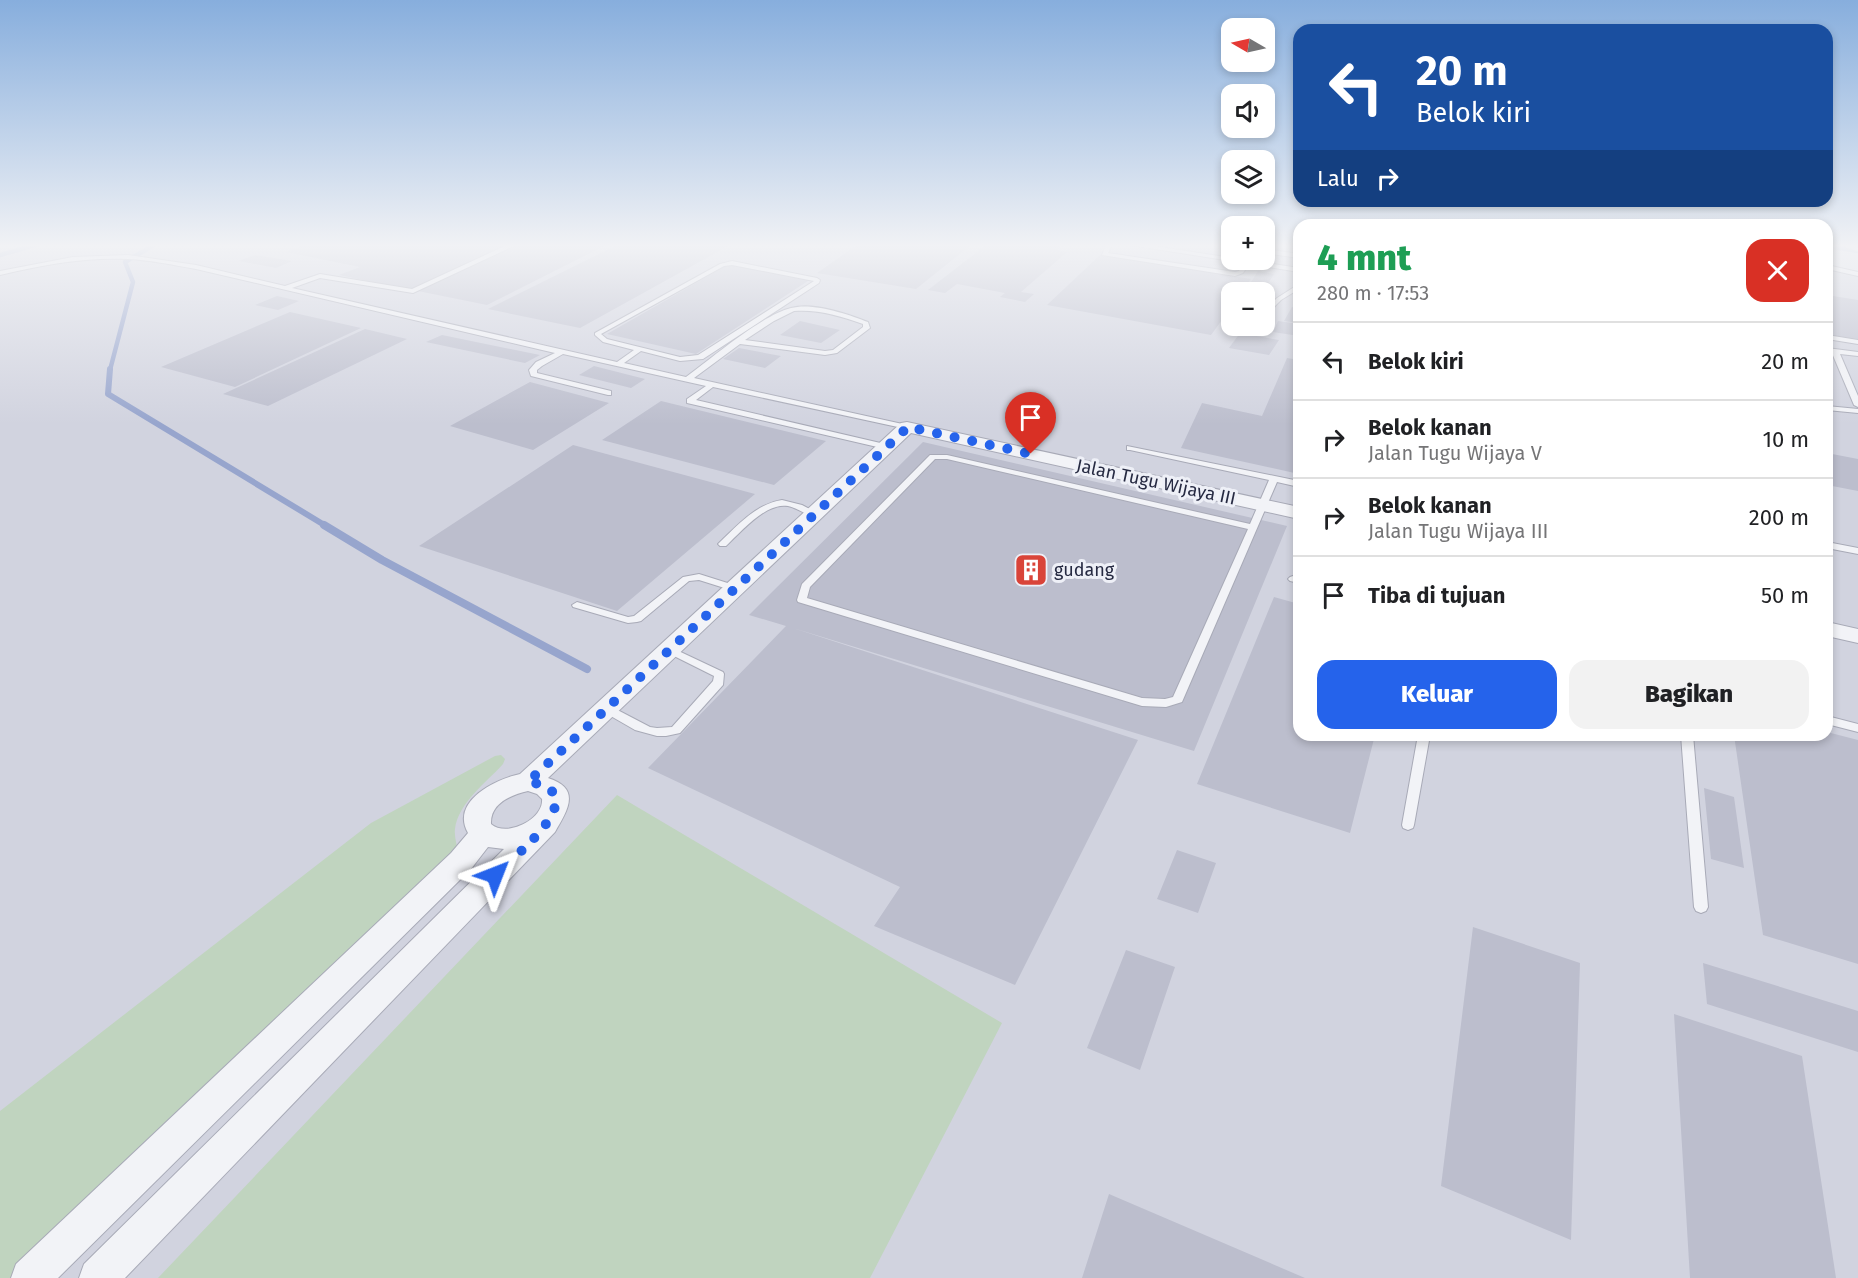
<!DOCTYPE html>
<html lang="id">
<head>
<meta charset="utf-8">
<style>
  :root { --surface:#fff; --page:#f2f2f2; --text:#202124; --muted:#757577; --line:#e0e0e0; --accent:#2563eb }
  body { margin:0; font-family:"Fira Sans",sans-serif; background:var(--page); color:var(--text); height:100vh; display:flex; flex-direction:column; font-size:22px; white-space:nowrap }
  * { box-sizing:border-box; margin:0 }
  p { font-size:20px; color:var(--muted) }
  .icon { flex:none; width:33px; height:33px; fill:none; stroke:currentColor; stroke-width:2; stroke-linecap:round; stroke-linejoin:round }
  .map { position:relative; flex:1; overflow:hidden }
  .panel { position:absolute; left:1293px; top:219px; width:540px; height:522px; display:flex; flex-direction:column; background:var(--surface); border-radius:18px; box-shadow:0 3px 9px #0003 }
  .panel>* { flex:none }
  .banner { position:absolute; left:1293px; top:24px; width:540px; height:183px; border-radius:18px; box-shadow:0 3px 9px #0003; background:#1a4fa0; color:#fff; overflow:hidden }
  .needle { width:39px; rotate:279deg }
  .controls { position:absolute; left:1221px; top:18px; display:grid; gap:12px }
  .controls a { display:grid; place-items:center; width:54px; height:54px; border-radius:12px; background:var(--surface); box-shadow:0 3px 9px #0003; font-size:30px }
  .pin { position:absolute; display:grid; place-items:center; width:51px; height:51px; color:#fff; margin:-62px -26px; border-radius:50% 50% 50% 0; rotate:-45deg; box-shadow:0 0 6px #0007 }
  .pin .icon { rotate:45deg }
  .me { position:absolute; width:66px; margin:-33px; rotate:45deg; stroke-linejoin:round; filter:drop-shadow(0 0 4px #0008) }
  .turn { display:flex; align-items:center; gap:21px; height:126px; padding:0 24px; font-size:27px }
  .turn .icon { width:78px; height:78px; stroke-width:2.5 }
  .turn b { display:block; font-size:42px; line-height:51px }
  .then { display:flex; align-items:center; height:57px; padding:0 24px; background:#0003; gap:12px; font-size:22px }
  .round { display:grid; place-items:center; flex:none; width:63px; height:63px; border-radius:18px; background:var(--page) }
  .headline { display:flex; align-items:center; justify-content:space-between; height:102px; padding:0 24px }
  h1 { font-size:36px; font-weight:800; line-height:45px; color:#1e9e55 }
  .cta { display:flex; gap:12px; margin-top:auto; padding:12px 24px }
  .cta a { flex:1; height:69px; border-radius:18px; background:var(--accent); color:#fff; font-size:24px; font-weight:800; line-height:69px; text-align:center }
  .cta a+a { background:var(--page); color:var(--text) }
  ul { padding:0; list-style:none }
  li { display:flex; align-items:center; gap:18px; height:78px; padding:0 24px; border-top:2px solid var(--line) }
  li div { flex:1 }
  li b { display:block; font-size:22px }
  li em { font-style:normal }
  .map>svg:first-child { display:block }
</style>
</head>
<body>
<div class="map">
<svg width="1858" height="1278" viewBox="0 0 1858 1278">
  <rect width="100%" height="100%" fill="#dfe1e9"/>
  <path fill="#d1d3df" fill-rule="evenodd" d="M0,245h1231l1,15h32l1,-15h34v490h528v-470l31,6v1007h-1858zM1232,292h32v34h-32z"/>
  <path fill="#c0d4bf" d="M501,755l4,4 -2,5c-16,18 -45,39 -48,65 -1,7 2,16 3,24l-446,425h-12v-167l371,-288 124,-67z
    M617,795l385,228 -132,255h-712z"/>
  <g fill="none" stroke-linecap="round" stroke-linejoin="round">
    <path stroke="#97a5cd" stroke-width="4.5" d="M1827,246l31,5
      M0,255l35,-10
      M110,370l23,-88 -8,-20 29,-17"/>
    <path stroke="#97a5cd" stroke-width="6" d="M110,369l-2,25 218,132"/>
    <path stroke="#97a5cd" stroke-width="8" d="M324,525l58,35 205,109"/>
  </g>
  <path fill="#bcbecd" d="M305,245h205l-100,45 -71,-15 21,-8 -74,-15z
    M517,245h89l-119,60 -69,-14z
    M617,245h113l-150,83 -92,-19z
    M857,245h114l-55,44 -99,-16z
    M986,245h76l-5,5 10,2 -46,40 13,2 -9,8 -25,-5 5,-4 -48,-9 -12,9 -17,-3z
    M255,255l37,6 -16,7 -37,-7z
    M1100,255l151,24 -10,13h-9v14l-21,29 -164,-30z
    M729,264l82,15 -115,75 -89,-20z
    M1258,271l16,3 -11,18 -17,-2z
    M1827,295l31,5v39l-31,-4z
    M277,296l22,5 -21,9 -23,-5z
    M1292,307l7,1v15l-15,-2z
    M290,312l71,16 -126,59 -74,-20z
    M800,321l40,9 -19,13 -41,-8z
    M1278,321l21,3v12l-26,-4z
    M365,329l42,10 -139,67 -45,-12z
    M1240,333l39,7 -10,15 -40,-7z
    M442,335l98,20 -15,8 -99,-21z
    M739,348l42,8 -16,12 -42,-9z
    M1287,358l12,2v114l-118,-26 21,-45 60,13z
    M594,366l51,13 -14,9 -52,-13z
    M530,382l79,21 -76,47 -83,-24z
    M661,401l165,40 -52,44 -172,-45z
    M923,442l364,84 -93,225 -401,-123 345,112 -123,245 -141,-59 26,-39 -252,-119 138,-142 -37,-11z
    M573,445l182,49 -138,117 -198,-65z
    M1827,453l31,6v32l-31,-6z
    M1274,597l25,7v131h76l-25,98 -153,-49z
    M1827,732l31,8v224l-95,-29 -29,-200h93z
    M1704,788l30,9 10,71 -33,-9z
    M1177,850l39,13 -18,50 -41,-14z
    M1473,927l107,36 -9,277 -130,-54z
    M1126,950l49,17 -35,103 -53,-22z
    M1703,963l155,48v41l-151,-48z
    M1674,1014l128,42 34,222h-146z
    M1109,1194l196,84h-223z"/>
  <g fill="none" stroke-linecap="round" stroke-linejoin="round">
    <defs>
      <path id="service" d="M507,245h9l-103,48 -93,-15 -28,10 325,74 17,-12 -31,-8 -8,-7v-2l125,-69 12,-3 85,17 3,2 -1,3 -116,76 -23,2 -39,-10 -17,12 62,14c26,-19 76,-62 105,-69 21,-6 57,6 77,14l2,6 -33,25 -12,2 -85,-11 -46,34 213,47 4,2 -4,2 -194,-42 -17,13 193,45 1,2 -4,2 -199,-46v-4l19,-13 -143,-32 -21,12 -5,4v3l74,18v4h-3l-77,-19 -2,-6 7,-8 19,-9 -359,-84c-23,-4 -45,-9 -68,-10 -44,-2 -86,6 -128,16v-4l73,-14 55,-2 68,10 89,21 35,-12 92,15zM732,265l82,16 -116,74 -18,2 -73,-18 -6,-5 123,-68zM794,311c23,-2 47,5 69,13v3l-30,23 -8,1 -80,-11 29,-19z
        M1106,245h6l-4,8 127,19 4,-1 5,-8 -114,-18h17l85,13v2h16l51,8v4l-50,-8 -6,9 -8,3 -133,-21z
        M1222,245h10v3l-9,-2z
        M1264,249l35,5v4l-35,-5z
        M1827,265l31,7v4l-31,-7z
        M1299,284v5l-18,11 -17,17v-6l13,-13z
        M1827,335l31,5v4l-31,-5z
        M1827,348l31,4v4l-18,-2 18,42v11l-4,-2 -22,-52 -5,-1z
        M1827,406l31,3v4l-31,-3z
        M1127,446l172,35v6l-22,-5 -95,220 -16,5 -24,-1 -344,-104 -1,-2 5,-16 128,-129h17l303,69 19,-44 -139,-30h-3zM935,459h12l301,70 -75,168 -8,2 -23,-1 -335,-100 3,-11z
        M782,500l20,5 17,9 -5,3c-9,-3 -17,-9 -26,-11 -22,-4 -47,26 -62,40h-6l-2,-2 2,-2c18,-17 36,-38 62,-42z
        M1827,542l31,6v6l-31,-6z
        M699,574l38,12 2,2 -5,3 -35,-11 -10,1 -48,40 -4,1 -9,1 -55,-16 -1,-2 5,-3 51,15 6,-1 49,-39z
        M1293,576l6,1v6l-9,-2 -2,-2 2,-2z
        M670,647l53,25 1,2 -1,11 -43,48 -14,3h-9l-22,-6 -33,-19 -2,-3 6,-4 44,23 7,1 15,-1 41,-46 1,-5 -48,-24 -1,-2z
        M1827,716l31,8v8l-31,-8z
        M1418,735h12l-16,90 -1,3 -5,2 -5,-2 -1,-3z
        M1681,735h12l15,172 -2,4 -5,2 -5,-2 -2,-4z"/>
      <path id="minor" d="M1845,245h13v6l-11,-3z
        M907,422l392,85v12l-388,-86 -363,345c35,11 18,34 7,54l-430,446h-46l5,-14 420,-415 -16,-2 -17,22 -413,409h-47l5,-14 435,-411 17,-20c-18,-32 28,-54 52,-59l381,-351zM528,791l9,3 5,5c2,20 -35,39 -51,25 -1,-21 20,-29 37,-33z
        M1827,622l31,7v14l-31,-7z"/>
    </defs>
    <use href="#service" stroke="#a8aab7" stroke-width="2"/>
    <use href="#minor" stroke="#a8aab7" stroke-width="2"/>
    <use href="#service" fill="#f2f3f7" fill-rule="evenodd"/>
    <use href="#minor" fill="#f2f3f7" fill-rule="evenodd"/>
  </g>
  <linearGradient id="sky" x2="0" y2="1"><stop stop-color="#87aedd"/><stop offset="0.58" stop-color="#f1f2f5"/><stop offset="1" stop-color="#f1f2f5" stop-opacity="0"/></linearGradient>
  <rect width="1858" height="424" fill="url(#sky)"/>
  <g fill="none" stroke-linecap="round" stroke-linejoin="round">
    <path stroke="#2563eb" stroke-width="10" stroke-dasharray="0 18" d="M495,875c21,-20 103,-84 33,-93l380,-355 123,27"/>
  </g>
  <defs>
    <symbol id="building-square" viewBox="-11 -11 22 22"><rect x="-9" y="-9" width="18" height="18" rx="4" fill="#d94439" stroke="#eef0f7"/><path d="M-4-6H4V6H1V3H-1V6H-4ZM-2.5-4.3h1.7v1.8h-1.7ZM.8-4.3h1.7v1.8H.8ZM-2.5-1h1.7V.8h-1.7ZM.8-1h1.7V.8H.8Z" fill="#fff"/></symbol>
  </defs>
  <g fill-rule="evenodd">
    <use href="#building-square" x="1012" y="551" width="38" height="38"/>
  </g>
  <g text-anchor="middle" stroke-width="6" stroke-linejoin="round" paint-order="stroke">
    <g font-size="18" fill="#262a42" stroke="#eef0f7">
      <text transform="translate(1156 482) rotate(12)" y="6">Jalan Tugu Wijaya III</text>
    </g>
    <g font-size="18" fill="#262a42" stroke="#eef0f7" text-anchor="start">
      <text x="1054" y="576">gudang</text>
    </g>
  </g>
</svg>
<div class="controls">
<a><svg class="needle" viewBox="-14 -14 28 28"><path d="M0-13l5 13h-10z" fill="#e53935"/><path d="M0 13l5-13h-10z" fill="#757577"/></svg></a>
<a><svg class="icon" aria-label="sound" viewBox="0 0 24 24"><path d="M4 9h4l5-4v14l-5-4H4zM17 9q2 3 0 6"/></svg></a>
<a><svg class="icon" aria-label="layers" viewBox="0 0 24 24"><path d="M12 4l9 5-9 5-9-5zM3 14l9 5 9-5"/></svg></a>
<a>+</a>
<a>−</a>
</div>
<div class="pin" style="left:1031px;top:454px;background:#d93025"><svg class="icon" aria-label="arrive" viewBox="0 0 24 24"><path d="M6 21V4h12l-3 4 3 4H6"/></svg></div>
<svg class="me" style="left:495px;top:875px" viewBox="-20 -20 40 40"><path d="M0-17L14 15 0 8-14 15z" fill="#2563eb" stroke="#fff" stroke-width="4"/></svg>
<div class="banner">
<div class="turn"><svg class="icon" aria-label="left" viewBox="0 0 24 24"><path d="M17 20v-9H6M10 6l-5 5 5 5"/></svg><div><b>20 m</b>Belok kiri</div></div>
<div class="then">Lalu<svg class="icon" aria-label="right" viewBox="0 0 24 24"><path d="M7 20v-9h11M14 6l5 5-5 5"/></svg></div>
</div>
<section class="panel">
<div class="headline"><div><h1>4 mnt</h1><p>280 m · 17:53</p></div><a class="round" style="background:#d93025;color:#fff"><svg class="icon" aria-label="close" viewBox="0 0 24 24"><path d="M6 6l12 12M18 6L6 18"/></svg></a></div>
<ul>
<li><svg class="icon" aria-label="left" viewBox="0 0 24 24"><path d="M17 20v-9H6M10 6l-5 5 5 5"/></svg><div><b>Belok kiri</b></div><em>20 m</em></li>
<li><svg class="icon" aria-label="right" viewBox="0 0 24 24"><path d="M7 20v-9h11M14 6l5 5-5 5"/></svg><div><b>Belok kanan</b><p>Jalan Tugu Wijaya V</p></div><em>10 m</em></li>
<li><svg class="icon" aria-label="right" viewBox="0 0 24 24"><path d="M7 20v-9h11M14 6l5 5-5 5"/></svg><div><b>Belok kanan</b><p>Jalan Tugu Wijaya III</p></div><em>200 m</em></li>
<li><svg class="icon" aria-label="arrive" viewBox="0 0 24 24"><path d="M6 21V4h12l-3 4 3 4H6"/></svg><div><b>Tiba di tujuan</b></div><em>50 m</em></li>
</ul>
<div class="cta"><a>Keluar</a><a>Bagikan</a></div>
</section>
</div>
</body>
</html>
